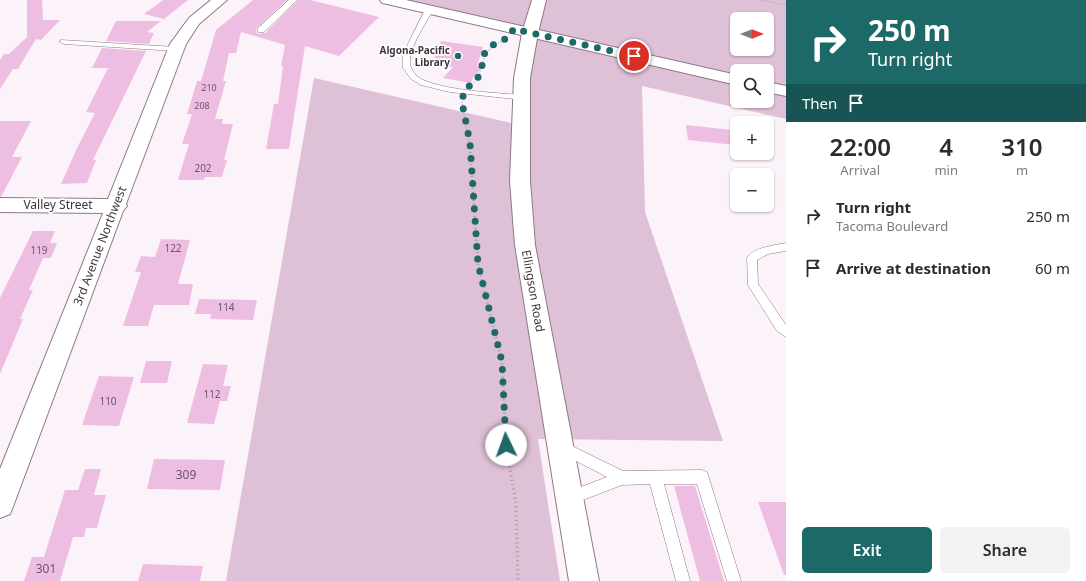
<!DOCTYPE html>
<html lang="en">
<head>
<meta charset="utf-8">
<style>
  :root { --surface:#fff; --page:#f2f2f3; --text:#2b2b33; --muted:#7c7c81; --accent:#1d6968 }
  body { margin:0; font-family:"Noto Sans",sans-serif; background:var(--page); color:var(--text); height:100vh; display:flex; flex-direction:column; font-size:15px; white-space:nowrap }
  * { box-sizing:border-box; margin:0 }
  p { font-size:13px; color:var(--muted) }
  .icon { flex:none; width:22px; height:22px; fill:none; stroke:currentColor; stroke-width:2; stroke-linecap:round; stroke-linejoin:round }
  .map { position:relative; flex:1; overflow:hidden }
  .side { display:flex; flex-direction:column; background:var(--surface); width:300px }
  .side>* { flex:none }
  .top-card { background:#1d6968; color:#fff; overflow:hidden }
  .needle { width:26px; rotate:90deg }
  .controls { position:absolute; left:730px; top:12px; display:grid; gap:8px }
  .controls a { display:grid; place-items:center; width:44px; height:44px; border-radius:6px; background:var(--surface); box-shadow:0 1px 3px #0004; font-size:20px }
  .pin { position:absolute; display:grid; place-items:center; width:34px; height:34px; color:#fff; margin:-17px; border:2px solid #fff; border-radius:50%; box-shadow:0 1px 4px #0007 }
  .me { position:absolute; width:44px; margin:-22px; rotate:357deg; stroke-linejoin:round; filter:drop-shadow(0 0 3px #0008) }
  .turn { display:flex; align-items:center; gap:14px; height:84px; padding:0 16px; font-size:18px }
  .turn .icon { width:52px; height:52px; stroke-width:2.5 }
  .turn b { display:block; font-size:28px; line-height:34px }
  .then { display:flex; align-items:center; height:38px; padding:0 16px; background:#0003; gap:8px; font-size:15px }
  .eta { display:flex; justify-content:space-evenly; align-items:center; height:68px; text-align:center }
  .eta b { font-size:24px; font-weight:600; line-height:28px }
  .action { display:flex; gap:8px; margin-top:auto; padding:8px 16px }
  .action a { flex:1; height:46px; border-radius:6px; background:var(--accent); color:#fff; font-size:16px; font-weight:600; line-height:46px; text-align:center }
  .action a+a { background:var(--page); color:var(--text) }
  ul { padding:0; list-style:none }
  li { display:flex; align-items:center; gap:12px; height:52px; padding:0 16px }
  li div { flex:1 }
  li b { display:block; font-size:15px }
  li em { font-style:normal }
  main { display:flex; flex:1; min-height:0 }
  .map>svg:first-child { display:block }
</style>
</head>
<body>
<main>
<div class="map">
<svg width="786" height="581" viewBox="0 0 786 581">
  <rect width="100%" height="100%" fill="#fcf2f9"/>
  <path fill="#dec0d7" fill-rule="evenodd" d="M400,0h386v119l-144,-33 3,126 78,229 -185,-2 22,142h-334l88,-503 206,47 10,-92zM737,19h30v30h-30zM737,71h30v30h-30z"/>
  <path fill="#eebee2" d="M27,0h15l1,20h17l-19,20 -5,-1 -18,30h-5l-13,20v-29l4,-6h5l18,-17z
    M163,0h25l-24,19 -20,-5z
    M253,0h34l-30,27 -1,5 2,2 7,-1 33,-33h12l69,17 -40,39 -34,-10 -16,103h-23l8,-45h4l5,-38h-2l4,-21 -44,-13 -5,21h-7l-6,28h3l-11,38h8l-1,5h11l-9,36h3l-5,17h-17l-1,3h-26l11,-36h-7l10,-30h-5l10,-33h4l15,-51z
    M116,21h45l-14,11 7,1 -5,11 -43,-3z
    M441,41l42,6 -6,19 5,2 -9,9 -2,6 -28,-5 10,-11h-22z
    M102,48l44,3 -53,109h3l-9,23 -26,1 16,-36 18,-35 -9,-1 22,-44h-16z
    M0,121h31l-19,36h10l-21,40h-1z
    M686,125l46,5 3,15 -47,-5z
    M33,231h22l-5,12h7l-6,15h-8l-14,32h4l-13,29h3l-23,55v-76z
    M161,239l29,1 -12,44h15l-4,21h-35l-6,21h-25l18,-54h-6l6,-16 14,1z
    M199,299l58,1 -4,20 -43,-1 1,-5h-16z
    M146,361h26l-5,22h-27z
    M203,364l25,1 -5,21h8l-4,15h-7l-6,23 -27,-1z
    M99,376l35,1 -15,49 -37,-1z
    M154,459l71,1 -5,30 -73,-1z
    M85,469h16l-7,26h12l-9,33h-11l-2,9h-11l-13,44h-36l8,-24h12l21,-67h13z
    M674,486h21l29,95h-24z
    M758,502h28v73h-2z
    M143,564l60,2 -3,15h-62z"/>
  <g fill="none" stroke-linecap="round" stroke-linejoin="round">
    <defs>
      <path id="lane" d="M289,0h8l-33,32h-6v-4z
        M426,8h3l4,2c-7,13 -25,39 -23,54 1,5 4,10 8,13 18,13 79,16 103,18l4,3 -1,2 -74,-8 -29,-7 -10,-6 -8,-11v-11l5,-13z
        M61,40l114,7 4,2 -4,2 -111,-7 -4,-2z
        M786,243v8l-18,3 -11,6 1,24 28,41v12l-9,-6 -29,-46 -1,-27c5,-10 28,-13 39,-15z
        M562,441l61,30 79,-1 5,2 34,109h-14l-30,-97h-33l26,97h-14l-26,-97 -28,1 -52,20 -5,-2 -2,-5 2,-5 42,-16 -50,-26 -2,-4 2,-4z"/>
      <path id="street" d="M211,0h16l-28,24 -13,20 -60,160 1,2 -4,5 -109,293 -4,10 -10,4v-49l103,-256 -103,-1v-14l108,1 62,-155 19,-26z
        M380,0h26l331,75v10l-350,-81 -5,-1z
        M767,82l19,4v10l-19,-4z"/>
      <path id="secondary" d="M532,0h14l-8,33 -8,45v103l5,64 64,336h-30l-54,-336 -5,-64 4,-103 8,-45z"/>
    </defs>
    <use href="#lane" stroke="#8d7888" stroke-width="1"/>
    <use href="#street" stroke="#8d7888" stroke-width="2"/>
    <use href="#secondary" stroke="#8d7888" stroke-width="2"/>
    <path stroke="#a1989f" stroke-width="2" stroke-dasharray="0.5 2" stroke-linecap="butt" d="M760,0l26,5
      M474,82c15,-20 1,-27 29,-42
      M462,102l8,47"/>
    <path stroke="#a1989f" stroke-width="2.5" stroke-dasharray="1 3" stroke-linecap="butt" d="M470,148l8,116 18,74"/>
    <path stroke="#a1989f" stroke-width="3" stroke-dasharray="1 3.5" stroke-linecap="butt" d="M496,337l6,25 4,83 10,59 2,77"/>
    <use href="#lane" fill="#fff" fill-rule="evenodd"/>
    <use href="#street" fill="#fff" fill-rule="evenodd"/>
    <use href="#secondary" fill="#fff" fill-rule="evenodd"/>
  </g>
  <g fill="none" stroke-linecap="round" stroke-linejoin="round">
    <path stroke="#1d6968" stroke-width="7" stroke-dasharray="0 12.6" d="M506,445l-4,-83 -24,-98 -8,-121 -8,-41 2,-11 13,-12 5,-9v-8l3,-10 6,-6 20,-10 2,-7 121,27"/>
  </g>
  <circle fill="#1d6968" stroke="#fff" stroke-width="1.5" cx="458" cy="56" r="4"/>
  <g text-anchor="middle" stroke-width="3.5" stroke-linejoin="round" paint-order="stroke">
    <g font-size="9" fill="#6a5766">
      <text x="209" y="91">210</text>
      <text x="202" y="109">208</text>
    </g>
    <g font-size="10" font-weight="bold" fill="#3e353c" stroke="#fff" text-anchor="end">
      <text x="450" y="54">Algona-Pacific<tspan x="450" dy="12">Library</tspan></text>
    </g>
    <g font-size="10" fill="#6a5766">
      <text x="203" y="172">202</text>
      <text x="173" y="252">122</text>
      <text x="39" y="254">119</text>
      <text x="226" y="311">114</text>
      <text x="212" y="398">112</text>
      <text x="108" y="405">110</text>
    </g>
    <g font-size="12" fill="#3e353c" stroke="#fff">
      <text x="58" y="209">Valley Street</text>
      <text transform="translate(100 246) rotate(-69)" y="4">3rd Avenue Northwest</text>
      <text transform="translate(533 291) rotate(80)" y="4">Ellingson Road</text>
    </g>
    <g font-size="12" fill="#6a5766">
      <text x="186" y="479">309</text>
      <text x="46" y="573">301</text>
    </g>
  </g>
</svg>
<div class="controls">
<a><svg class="needle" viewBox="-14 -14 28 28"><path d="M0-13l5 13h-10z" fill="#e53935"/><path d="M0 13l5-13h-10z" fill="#7c7c81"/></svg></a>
<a><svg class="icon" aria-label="search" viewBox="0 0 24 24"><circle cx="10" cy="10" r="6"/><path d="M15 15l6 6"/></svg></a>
<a>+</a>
<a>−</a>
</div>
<div class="pin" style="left:634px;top:56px;background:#d93025"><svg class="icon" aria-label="arrive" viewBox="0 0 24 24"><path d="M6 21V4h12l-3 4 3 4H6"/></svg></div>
<svg class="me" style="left:506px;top:445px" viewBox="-20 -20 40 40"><circle r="19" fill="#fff"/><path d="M0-13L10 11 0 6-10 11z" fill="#1d6968"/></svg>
</div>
<section class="side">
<div class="top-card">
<div class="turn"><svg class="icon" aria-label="right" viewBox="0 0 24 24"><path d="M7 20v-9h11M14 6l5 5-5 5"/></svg><div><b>250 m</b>Turn right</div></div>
<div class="then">Then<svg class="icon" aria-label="arrive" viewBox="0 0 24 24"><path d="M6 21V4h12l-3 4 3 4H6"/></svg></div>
</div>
<div class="eta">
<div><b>22:00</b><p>Arrival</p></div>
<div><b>4</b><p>min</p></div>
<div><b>310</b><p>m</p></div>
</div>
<ul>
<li><svg class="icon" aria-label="right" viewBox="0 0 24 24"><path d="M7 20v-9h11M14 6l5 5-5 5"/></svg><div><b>Turn right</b><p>Tacoma Boulevard</p></div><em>250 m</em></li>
<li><svg class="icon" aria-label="arrive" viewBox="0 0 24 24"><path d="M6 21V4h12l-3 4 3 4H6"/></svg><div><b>Arrive at destination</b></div><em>60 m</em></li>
</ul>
<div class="action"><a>Exit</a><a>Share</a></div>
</section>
</main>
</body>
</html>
